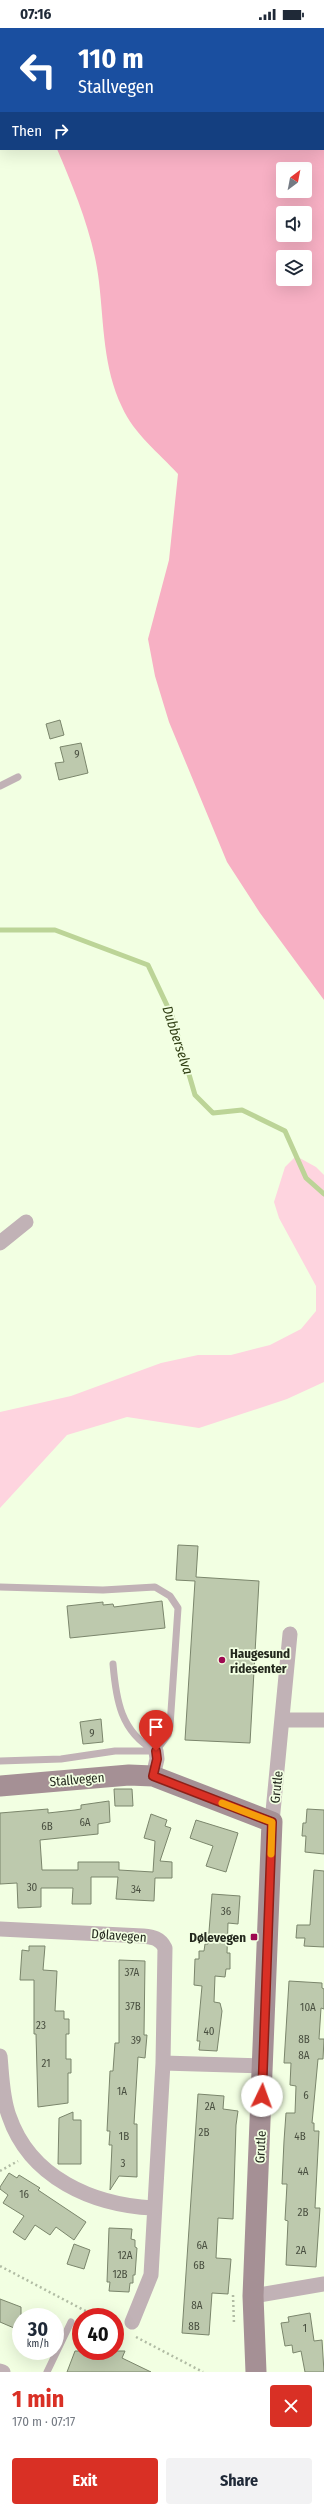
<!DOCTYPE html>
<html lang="en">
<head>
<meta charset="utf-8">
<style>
  :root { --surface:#fff; --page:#f2f2f3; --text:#1f2937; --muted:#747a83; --accent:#d93025 }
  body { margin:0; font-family:"Fira Sans Condensed",sans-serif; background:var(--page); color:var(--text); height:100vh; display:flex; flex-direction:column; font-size:15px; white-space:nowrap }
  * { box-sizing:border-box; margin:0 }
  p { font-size:13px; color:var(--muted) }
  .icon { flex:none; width:22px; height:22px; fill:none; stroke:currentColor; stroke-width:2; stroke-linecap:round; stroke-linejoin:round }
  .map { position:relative; height:2344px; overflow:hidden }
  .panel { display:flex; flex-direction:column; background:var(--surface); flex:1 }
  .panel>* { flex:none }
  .hud { position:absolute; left:0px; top:0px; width:324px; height:122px; box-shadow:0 4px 16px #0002; background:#1a4fa0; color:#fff; overflow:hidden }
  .needle { width:26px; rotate:32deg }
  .fabs { position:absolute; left:276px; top:134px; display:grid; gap:8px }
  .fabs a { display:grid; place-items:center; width:36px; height:36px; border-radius:4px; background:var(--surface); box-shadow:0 4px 16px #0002; font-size:20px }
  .speed { position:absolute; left:12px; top:2280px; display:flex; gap:8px; font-size:20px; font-weight:700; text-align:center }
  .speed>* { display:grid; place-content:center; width:52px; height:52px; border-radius:50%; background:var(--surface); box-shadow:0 4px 16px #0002; line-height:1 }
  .speed small { font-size:10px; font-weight:400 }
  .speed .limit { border:6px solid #d22; background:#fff; color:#111 }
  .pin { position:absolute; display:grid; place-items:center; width:34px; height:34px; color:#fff; margin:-41px -17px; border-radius:50% 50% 50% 0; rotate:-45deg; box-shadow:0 0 4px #0007 }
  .pin .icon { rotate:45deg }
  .me { position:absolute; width:44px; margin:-22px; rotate:3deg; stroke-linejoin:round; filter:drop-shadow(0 0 3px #0008) }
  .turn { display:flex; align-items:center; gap:14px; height:84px; padding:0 12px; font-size:18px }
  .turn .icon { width:52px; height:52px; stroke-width:2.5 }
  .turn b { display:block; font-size:28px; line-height:34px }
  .then { display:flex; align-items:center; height:38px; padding:0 12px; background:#0003; gap:8px; font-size:15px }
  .round { display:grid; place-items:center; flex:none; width:42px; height:42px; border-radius:4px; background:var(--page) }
  .headline { display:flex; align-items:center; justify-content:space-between; height:68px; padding:0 12px }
  h1 { font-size:24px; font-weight:700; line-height:30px; color:var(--accent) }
  .action { display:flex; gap:8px; margin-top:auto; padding:8px 12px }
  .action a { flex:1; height:46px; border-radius:4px; background:var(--accent); color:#fff; font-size:16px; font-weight:700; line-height:46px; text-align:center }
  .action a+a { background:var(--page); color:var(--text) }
  .status { display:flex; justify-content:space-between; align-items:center; height:28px; padding:0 20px; background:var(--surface); direction:ltr }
  .status svg { height:11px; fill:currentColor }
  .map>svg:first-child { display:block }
</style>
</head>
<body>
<div class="status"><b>07:16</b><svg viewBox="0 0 49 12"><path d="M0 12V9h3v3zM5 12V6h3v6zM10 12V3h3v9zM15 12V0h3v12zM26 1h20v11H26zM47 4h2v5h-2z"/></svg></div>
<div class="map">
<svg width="324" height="2344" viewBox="0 0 324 2344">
  <rect width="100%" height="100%" fill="#f2ffe2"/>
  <path fill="#fed4df" d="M296,1128l20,11 8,8v207l-37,17 -88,29 -72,-11 -60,18 -67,73v-96l71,-16 90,-33 37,-8h33l39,-10 31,-16 15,-18v-25l-37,-68 -5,-16 11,-35z"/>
  <path fill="#f7b0c4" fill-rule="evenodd" d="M9,0h315v972l-64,-87 -33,-51 -58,-140 -14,-46 -7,-37 21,-79 9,-86c-19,-21 -44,-40 -56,-67 -19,-40 -18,-82 -23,-125 -5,-45 -24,-91 -42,-133h266v-120zM283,141h22v22h-22zM283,185h22v22h-22zM283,229h22v22h-22z"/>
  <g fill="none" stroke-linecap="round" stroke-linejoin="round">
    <path stroke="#bcd497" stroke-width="5" d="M0,902h55l93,35 24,51 23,79 18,18 29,-3 43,21 21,47 18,16"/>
  </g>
  <path fill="#bdc9ad" stroke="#7b866c" d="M60,692l4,15 -14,4 -4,-15z
    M81,715l7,30 -29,7 -4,-17 9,-1 -4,-15z
    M178,1517l20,1 -2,31 63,4 -9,162 -65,-3 10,-159 -19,-1z
    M162,1573l3,27 -95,10 -3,-32 36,-4v3l10,-1 1,3z
    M101,1691l2,23 -20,2 -3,-22z
    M114,1761h18l1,17h-18z
    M109,1773l1,21 -12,2v10l-58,6 2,30h36v-8h41v8l34,2 2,-31 -11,-3 7,-24 16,6 -2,6 6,2 -11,33 12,1v16h-17l-1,23 -38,-2 2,-22h-27v27h-19l1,-16h-32v19l-23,1 -1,-25 -17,1v-71l48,-4v4l27,-3 6,-1v-4z
    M307,1781l17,1v44l-19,-2 1,-16h-4l1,-13h3z
    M196,1792l42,13 -12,39 -20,-6 7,-20 -23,-8z
    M314,1842l10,1v76l-20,-1 1,-8h-9l1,-13h13z
    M212,1866l28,2 -2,28 -10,-1 -1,30h3v16h-4l-1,8 -10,-1 -1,26 6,1 2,8 -5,40 -18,-1 1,-9h-3l5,-55 -8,-1 1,-26h4v-8h5l1,-7h3z
    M29,1918h16l-2,24 14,1 -2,40h9v8h5v15h-3v25h5v14h-3v30l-30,4 -2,-73h-2v-54h-14l2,-30 7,1z
    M119,1932l26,1 -1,74h3l-2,23 -7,-1 -4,67h3v53l-18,-1 -9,14 2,-45h-3l1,-14h-3l3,-60h3l2,-28h4z
    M289,1953l33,2v5l2,1v20l-3,-1 -2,31h5l-1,20h-5l-6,64h2v8h5l-4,77h5l-4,59 -30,-2 2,-44 -3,-1 2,-36h-5l2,-43 2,-28h9l1,-27 -6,-1 1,-22h-7z
    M198,2066l26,2 -1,13 15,2 -2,14 -3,94 -15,-1 -2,40 15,1 -3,35 -16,-1 -3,42 -27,-2z
    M73,2084v8h8v44h-23l1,-46z
    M9,2145l8,5 2,-3 21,13 -2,2 48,32 -12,18 -18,-13 -6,8 -15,-10 -10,15 -12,-8 11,-16 -21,-13 5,-8 -8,-6v-2z
    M109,2200l23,1 -1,10 4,1v7l2,1 -2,27h-2v8h-3l-1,9 -20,-1 1,-9h-3z
    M74,2216l16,6 -6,19 -17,-5z
    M0,2271l21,8v24l-21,-9z
    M310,2285l4,28 8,-1 2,32h-19l-4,-21 -8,2 -1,-8 -7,1 -4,-23 8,-1 -1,-5z
    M75,2323h13l15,6 2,-6h20l-3,7 29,14h-84z"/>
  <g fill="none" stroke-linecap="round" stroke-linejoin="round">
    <path stroke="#b1bca4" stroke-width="2.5" stroke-dasharray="2 3" stroke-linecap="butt" d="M0,2143l18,-10
      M0,2238l97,51
      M233,2267l1,29
      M136,2309l67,35"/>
    <path stroke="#c1b2b6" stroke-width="7" d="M0,758l18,-9
      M0,1559l103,3 52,-3 15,9 8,12 -8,118 -2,9 -12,16
      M113,1636c3,36 8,68 41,86
      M0,1733l61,-2 54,-8h41
      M47,2344l24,-50"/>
    <path stroke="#c1b2b6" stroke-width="15" d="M0,1215l26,-21
      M282,1692h42
      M153,1748l4,-17 -1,-8
      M272,1794l18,-188
      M0,1901l143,7c10,1 17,2 22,12l-2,115 -12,212 -19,47
      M0,2028c2,20 2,41 9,60 21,62 84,89 144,92
      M163,2035l101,3
      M253,2268l71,-12
      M0,2343l3,1"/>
    <path stroke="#a59095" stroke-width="21" d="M0,1758l129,-11 24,1 119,46 -19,474 3,76"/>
  </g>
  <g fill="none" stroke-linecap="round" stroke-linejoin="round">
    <defs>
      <path id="route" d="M156,1723l1,8 -4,17 119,46 -10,274"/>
    </defs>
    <use href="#route" stroke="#8d1f18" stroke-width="10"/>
    <use href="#route" stroke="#d93025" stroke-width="7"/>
    <path stroke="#f59e0b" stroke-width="7" d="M222,1775l50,19 -1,32"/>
  </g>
  <g fill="#9e0951" stroke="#f2ffe2" stroke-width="1.5">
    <circle cx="222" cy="1632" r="4"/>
    <rect x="250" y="1905" width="8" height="8" rx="2"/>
  </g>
  <g text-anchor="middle" stroke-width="3.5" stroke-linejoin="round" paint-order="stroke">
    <g font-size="11" fill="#4a5041">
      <text x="77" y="730">9</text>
      <text x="92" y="1709">9</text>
      <text x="85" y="1798">6A</text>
      <text x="47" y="1802">6B</text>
      <text x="32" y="1863">30</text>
      <text x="136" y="1865">34</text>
      <text x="226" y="1887">36</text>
      <text x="132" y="1948">37A</text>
      <text x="133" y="1982">37B</text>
      <text x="308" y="1983">10A</text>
      <text x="41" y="2001">23</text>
      <text x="209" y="2007">40</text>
      <text x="304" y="2015">8B</text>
      <text x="136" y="2016">39</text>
      <text x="304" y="2031">8A</text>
      <text x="46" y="2039">21</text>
      <text x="122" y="2067">1A</text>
      <text x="306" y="2071">6</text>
      <text x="210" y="2082">2A</text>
      <text x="204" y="2108">2B</text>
      <text x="124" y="2112">1B</text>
      <text x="300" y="2112">4B</text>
      <text x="123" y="2139">3</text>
      <text x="303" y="2147">4A</text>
      <text x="24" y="2170">16</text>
      <text x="303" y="2188">2B</text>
      <text x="202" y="2221">6A</text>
      <text x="301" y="2226">2A</text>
      <text x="125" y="2231">12A</text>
      <text x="199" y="2241">6B</text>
      <text x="120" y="2250">12B</text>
      <text x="197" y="2281">8A</text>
      <text x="194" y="2302">8B</text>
      <text x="305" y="2304">1</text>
    </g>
    <g font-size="13" font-weight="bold" fill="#23281d" stroke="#f2ffe2" text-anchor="start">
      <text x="230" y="1630">Haugesund<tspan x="230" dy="15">ridesenter</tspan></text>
      <text x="246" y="1914" text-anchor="end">Dølevegen</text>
    </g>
    <g font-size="13" fill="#23281d" stroke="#f2ffe2">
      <text transform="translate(77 1751) rotate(-5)" y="5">Stallvegen</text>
      <text transform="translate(276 1759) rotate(-84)" y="5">Grutle</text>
      <text transform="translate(119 1907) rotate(4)" y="5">Dølavegen</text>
      <text transform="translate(260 2119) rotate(-87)" y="5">Grutle</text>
    </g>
    <g font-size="14" font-style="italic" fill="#2f3e12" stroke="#f2ffe2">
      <text transform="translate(178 1012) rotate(72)" y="5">Dubberselva</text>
    </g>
  </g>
</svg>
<div class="fabs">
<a><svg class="needle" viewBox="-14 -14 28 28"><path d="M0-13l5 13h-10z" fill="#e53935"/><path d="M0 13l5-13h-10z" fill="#747a83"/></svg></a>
<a><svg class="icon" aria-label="sound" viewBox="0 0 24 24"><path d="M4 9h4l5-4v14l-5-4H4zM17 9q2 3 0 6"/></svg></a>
<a><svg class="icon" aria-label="layers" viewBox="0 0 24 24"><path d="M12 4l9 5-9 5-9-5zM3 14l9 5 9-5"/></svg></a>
</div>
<div class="speed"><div>30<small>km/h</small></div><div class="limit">40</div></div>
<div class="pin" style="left:156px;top:1723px;background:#d93025"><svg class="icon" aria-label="arrive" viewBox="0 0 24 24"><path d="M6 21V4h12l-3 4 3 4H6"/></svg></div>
<svg class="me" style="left:262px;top:2068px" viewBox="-20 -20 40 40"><circle r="19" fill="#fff"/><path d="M0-13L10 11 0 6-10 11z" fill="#d93025"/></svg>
<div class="hud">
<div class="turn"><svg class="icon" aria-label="left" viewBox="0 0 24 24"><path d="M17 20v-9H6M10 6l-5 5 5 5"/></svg><div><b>110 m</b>Stallvegen</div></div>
<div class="then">Then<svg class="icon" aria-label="right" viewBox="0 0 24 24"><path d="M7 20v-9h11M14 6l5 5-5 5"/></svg></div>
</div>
</div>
<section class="panel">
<div class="headline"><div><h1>1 min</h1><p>170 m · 07:17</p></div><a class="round" style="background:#d93025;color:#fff"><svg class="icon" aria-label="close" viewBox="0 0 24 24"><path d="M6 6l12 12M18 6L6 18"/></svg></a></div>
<div class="action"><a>Exit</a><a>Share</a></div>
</section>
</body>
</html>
